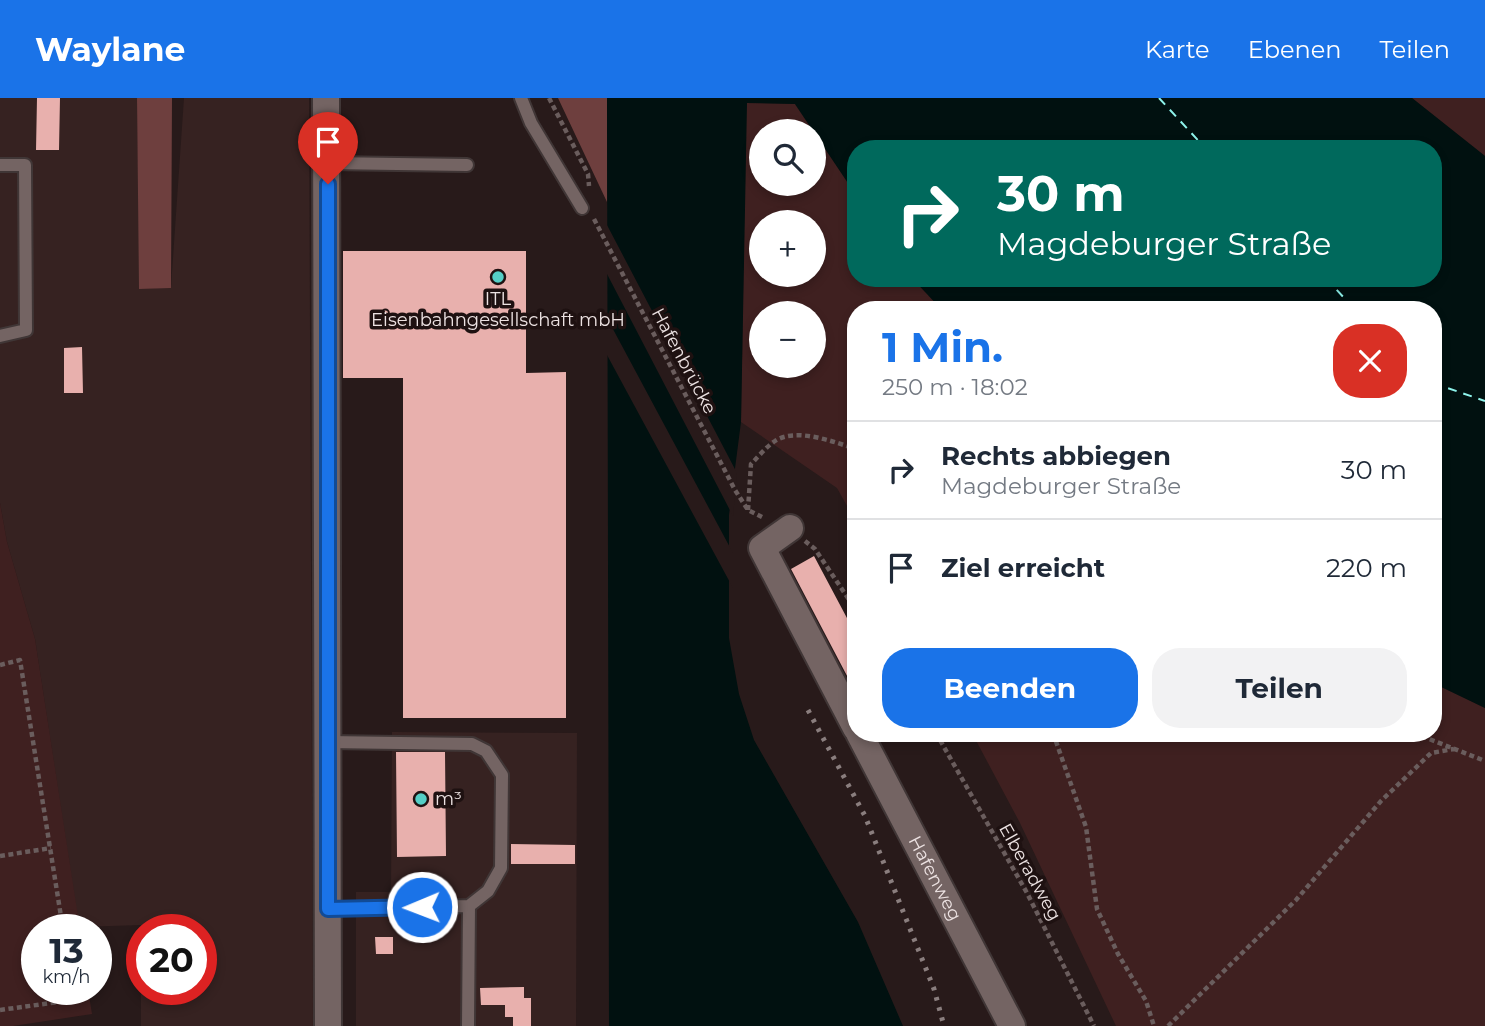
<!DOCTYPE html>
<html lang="de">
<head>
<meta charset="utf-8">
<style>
  :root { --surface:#fff; --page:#f2f2f3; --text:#1f2937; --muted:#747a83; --line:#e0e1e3; --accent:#1a73e8 }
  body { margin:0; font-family:Montserrat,sans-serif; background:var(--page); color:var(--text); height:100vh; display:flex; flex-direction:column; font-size:26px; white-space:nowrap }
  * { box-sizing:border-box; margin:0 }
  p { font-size:23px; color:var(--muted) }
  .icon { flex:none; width:38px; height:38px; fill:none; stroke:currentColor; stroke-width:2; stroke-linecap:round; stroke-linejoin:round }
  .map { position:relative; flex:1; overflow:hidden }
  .side { position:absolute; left:847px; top:203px; width:595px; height:441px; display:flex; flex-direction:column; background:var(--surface); border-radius:28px; box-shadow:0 4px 10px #0003 }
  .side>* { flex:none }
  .top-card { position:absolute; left:847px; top:42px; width:595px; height:147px; border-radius:28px; box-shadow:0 4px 10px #0003; background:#00695c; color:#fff; overflow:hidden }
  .fabs { position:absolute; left:749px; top:21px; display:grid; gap:14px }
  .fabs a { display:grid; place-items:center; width:77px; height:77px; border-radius:50%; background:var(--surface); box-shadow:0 4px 10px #0003; font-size:35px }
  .speed { position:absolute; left:21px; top:816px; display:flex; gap:14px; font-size:35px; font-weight:700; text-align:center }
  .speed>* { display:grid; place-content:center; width:91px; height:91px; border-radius:50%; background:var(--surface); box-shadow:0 4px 10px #0003; line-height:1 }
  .speed small { font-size:18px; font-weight:400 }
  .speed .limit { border:10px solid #d22; background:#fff; color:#111 }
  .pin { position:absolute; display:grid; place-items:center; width:60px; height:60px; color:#fff; margin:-72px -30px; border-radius:50% 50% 50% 0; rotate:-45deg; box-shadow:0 0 7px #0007 }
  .pin .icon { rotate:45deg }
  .me { position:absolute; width:77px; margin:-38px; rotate:269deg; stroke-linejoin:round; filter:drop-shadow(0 0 5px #0008) }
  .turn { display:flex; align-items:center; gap:24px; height:147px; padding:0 35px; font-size:32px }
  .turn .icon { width:91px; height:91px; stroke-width:2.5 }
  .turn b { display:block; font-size:49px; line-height:60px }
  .round { display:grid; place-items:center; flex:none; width:74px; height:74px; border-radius:28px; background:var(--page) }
  .headline { display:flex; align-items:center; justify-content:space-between; height:119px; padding:0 35px }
  h1 { font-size:42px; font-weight:700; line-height:52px; color:var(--accent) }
  .cta { display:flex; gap:14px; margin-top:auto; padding:14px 35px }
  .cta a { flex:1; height:80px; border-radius:28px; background:var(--accent); color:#fff; font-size:28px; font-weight:700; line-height:80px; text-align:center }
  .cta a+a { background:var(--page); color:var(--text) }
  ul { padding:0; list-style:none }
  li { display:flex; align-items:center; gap:21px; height:98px; padding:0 35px; border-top:2px solid var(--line) }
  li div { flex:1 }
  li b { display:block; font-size:26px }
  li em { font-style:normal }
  header { display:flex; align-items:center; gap:42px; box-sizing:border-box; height:98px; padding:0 35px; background:var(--accent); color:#fff }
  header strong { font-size:33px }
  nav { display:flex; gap:38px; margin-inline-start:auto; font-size:24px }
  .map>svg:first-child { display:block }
</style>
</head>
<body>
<header>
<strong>Waylane</strong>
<nav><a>Karte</a><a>Ebenen</a><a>Teilen</a></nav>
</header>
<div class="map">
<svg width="1485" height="928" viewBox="0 0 1485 928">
  <rect width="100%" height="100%" fill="#281a1a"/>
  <path fill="#362221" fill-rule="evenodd" d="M0,0h137l3,191 31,-2 13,-189h125l4,928h-172v-101l-62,2 -44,-288 -28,-97 -7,-39zM142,831h59v60h-59z
    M392,634l185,1 -1,293h-220v-134h35z"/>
  <path fill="#3f2020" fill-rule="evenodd" d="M1412,0h73v58z
    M746,5l49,1 18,27h-52v53h53v-52l42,63v83h56l30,32h-86v212l-19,-34 -96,-66zM761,124h53v53h-53zM761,215h53v53h-53z
    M0,405l7,39 28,97 45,290h-43v60h51l4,25 -79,12h-13z
    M1433,585l52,25v318h-369l-96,-203 -48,-90h461z"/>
  <path fill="#6e3f3e" d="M137,0h35l-1,190 -32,1z
    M558,0h49v104z"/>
  <path fill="#011110" d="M607,0h805l73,58v552l-52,-25v-373h-491l-30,-32h521v-129h-577v46l-61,-91 -48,-1 -6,319 -12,93v123l10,56 15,46 104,182 45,104h-294z"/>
  <path fill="#281a1a" d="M607,127l130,248 -4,43 -126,-242z
    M607,220l126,235v35l-126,-233z"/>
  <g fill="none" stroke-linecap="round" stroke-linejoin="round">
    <path stroke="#8ef3eb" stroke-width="2" stroke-dasharray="9 7" stroke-linecap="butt" d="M1159,0l47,51
      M1326,180l29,32
      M1433,285l52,18"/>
  </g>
  <path fill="#e8b0ad" d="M37,0h23l-1,52h-23z
    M343,153h183v122l40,-1v346h-163v-340h-60z
    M82,249l1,46h-19v-45z
    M814,458l42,79v58l-65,-124z
    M396,654h49l1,104 -49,1z
    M511,746l64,1v19h-64z
    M375,839h18v17h-17z
    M524,889v11h7v28h-18v-9h-8v-12h-24l-1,-17z"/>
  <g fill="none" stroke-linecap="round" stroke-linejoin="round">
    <defs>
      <path id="service" d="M521,0l10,25 51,85
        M328,65l139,2
        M0,67h25l1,165 -26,6
        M327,644l145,2 14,7 16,24 -1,93 -13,23 -19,15 -141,3
        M468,928l1,-120"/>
      <g id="minor">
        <path d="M326,0l2,928"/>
        <path d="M790,430l-28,20 94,180"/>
        <path id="s1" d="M859,635l153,293"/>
      </g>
    </defs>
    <use href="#service" stroke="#403636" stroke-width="16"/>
    <use href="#minor" stroke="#403636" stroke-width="30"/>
    <path stroke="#6a5d5d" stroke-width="4.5" stroke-dasharray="5 3.5" stroke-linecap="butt" d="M549,0l39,76 1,12
      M594,121l141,271 13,20 16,8
      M748,412l3,-46c7,-7 15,-17 24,-23 21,-14 59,1 81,8
      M805,443l10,8 41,61
      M0,567l20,-5 43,269
      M936,635l91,160 67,133
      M1053,635l33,94 11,82 21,45 28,47 8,25
      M1414,635l71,28
      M0,758l51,-8
      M0,912l73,-10 -1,-11
      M1168,928l128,-126 85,-99 50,-48 23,-4"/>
    <use href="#service" stroke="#746463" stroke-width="12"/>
    <use href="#minor" stroke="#746463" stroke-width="26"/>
    <path stroke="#8a7e7e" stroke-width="5" stroke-dasharray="3.5 7" stroke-linecap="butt" d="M808,612l57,106 69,173 10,37"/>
  </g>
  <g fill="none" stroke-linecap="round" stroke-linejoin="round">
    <defs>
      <path id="route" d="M328,86v725l94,-2"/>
    </defs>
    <use href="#route" stroke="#114b97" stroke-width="18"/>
    <use href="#route" stroke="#1a73e8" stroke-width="12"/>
  </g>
  <g fill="#55cec6" stroke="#1e1111" stroke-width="2.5">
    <circle cx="498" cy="179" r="7"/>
    <circle cx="421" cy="701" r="7"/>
  </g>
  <g text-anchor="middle" stroke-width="7" stroke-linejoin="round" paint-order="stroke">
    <g font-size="18" fill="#ece2e2" stroke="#1e1111">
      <text x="498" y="207">ITL<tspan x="498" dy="21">Eisenbahngesellschaft mbH</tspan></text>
      <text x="435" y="707" text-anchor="start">m³</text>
    </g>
    <g font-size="18" fill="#ece2e2" stroke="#1e1111">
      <text transform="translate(684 263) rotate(62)" y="6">Hafenbrücke</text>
      <text transform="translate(1030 774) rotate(61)" y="6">Elberadweg</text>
      <text dy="6" stroke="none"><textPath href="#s1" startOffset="164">Hafenweg</textPath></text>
    </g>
  </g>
</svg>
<div class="fabs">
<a><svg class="icon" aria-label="search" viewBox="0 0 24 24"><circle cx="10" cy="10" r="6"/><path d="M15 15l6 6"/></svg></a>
<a>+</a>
<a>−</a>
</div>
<div class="speed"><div>13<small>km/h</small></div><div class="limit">20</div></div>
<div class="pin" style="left:328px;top:86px;background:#d93025"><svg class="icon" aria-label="arrive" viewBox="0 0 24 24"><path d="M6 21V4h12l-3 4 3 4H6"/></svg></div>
<svg class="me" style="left:422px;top:809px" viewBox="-20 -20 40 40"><circle r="17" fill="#1a73e8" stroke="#fff" stroke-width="3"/><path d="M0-11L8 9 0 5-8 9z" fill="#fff"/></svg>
<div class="top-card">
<div class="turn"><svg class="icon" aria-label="right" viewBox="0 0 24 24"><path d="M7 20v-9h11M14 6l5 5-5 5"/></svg><div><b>30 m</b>Magdeburger Straße</div></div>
</div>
<section class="side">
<div class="headline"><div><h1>1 Min.</h1><p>250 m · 18:02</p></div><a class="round" style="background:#d93025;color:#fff"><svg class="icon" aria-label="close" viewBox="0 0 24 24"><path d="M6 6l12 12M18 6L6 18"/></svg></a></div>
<ul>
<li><svg class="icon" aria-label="right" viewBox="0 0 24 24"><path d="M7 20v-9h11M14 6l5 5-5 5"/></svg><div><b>Rechts abbiegen</b><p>Magdeburger Straße</p></div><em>30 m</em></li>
<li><svg class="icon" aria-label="arrive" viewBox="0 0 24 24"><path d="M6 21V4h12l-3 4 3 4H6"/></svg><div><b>Ziel erreicht</b></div><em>220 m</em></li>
</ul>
<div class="cta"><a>Beenden</a><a>Teilen</a></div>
</section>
</div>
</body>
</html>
